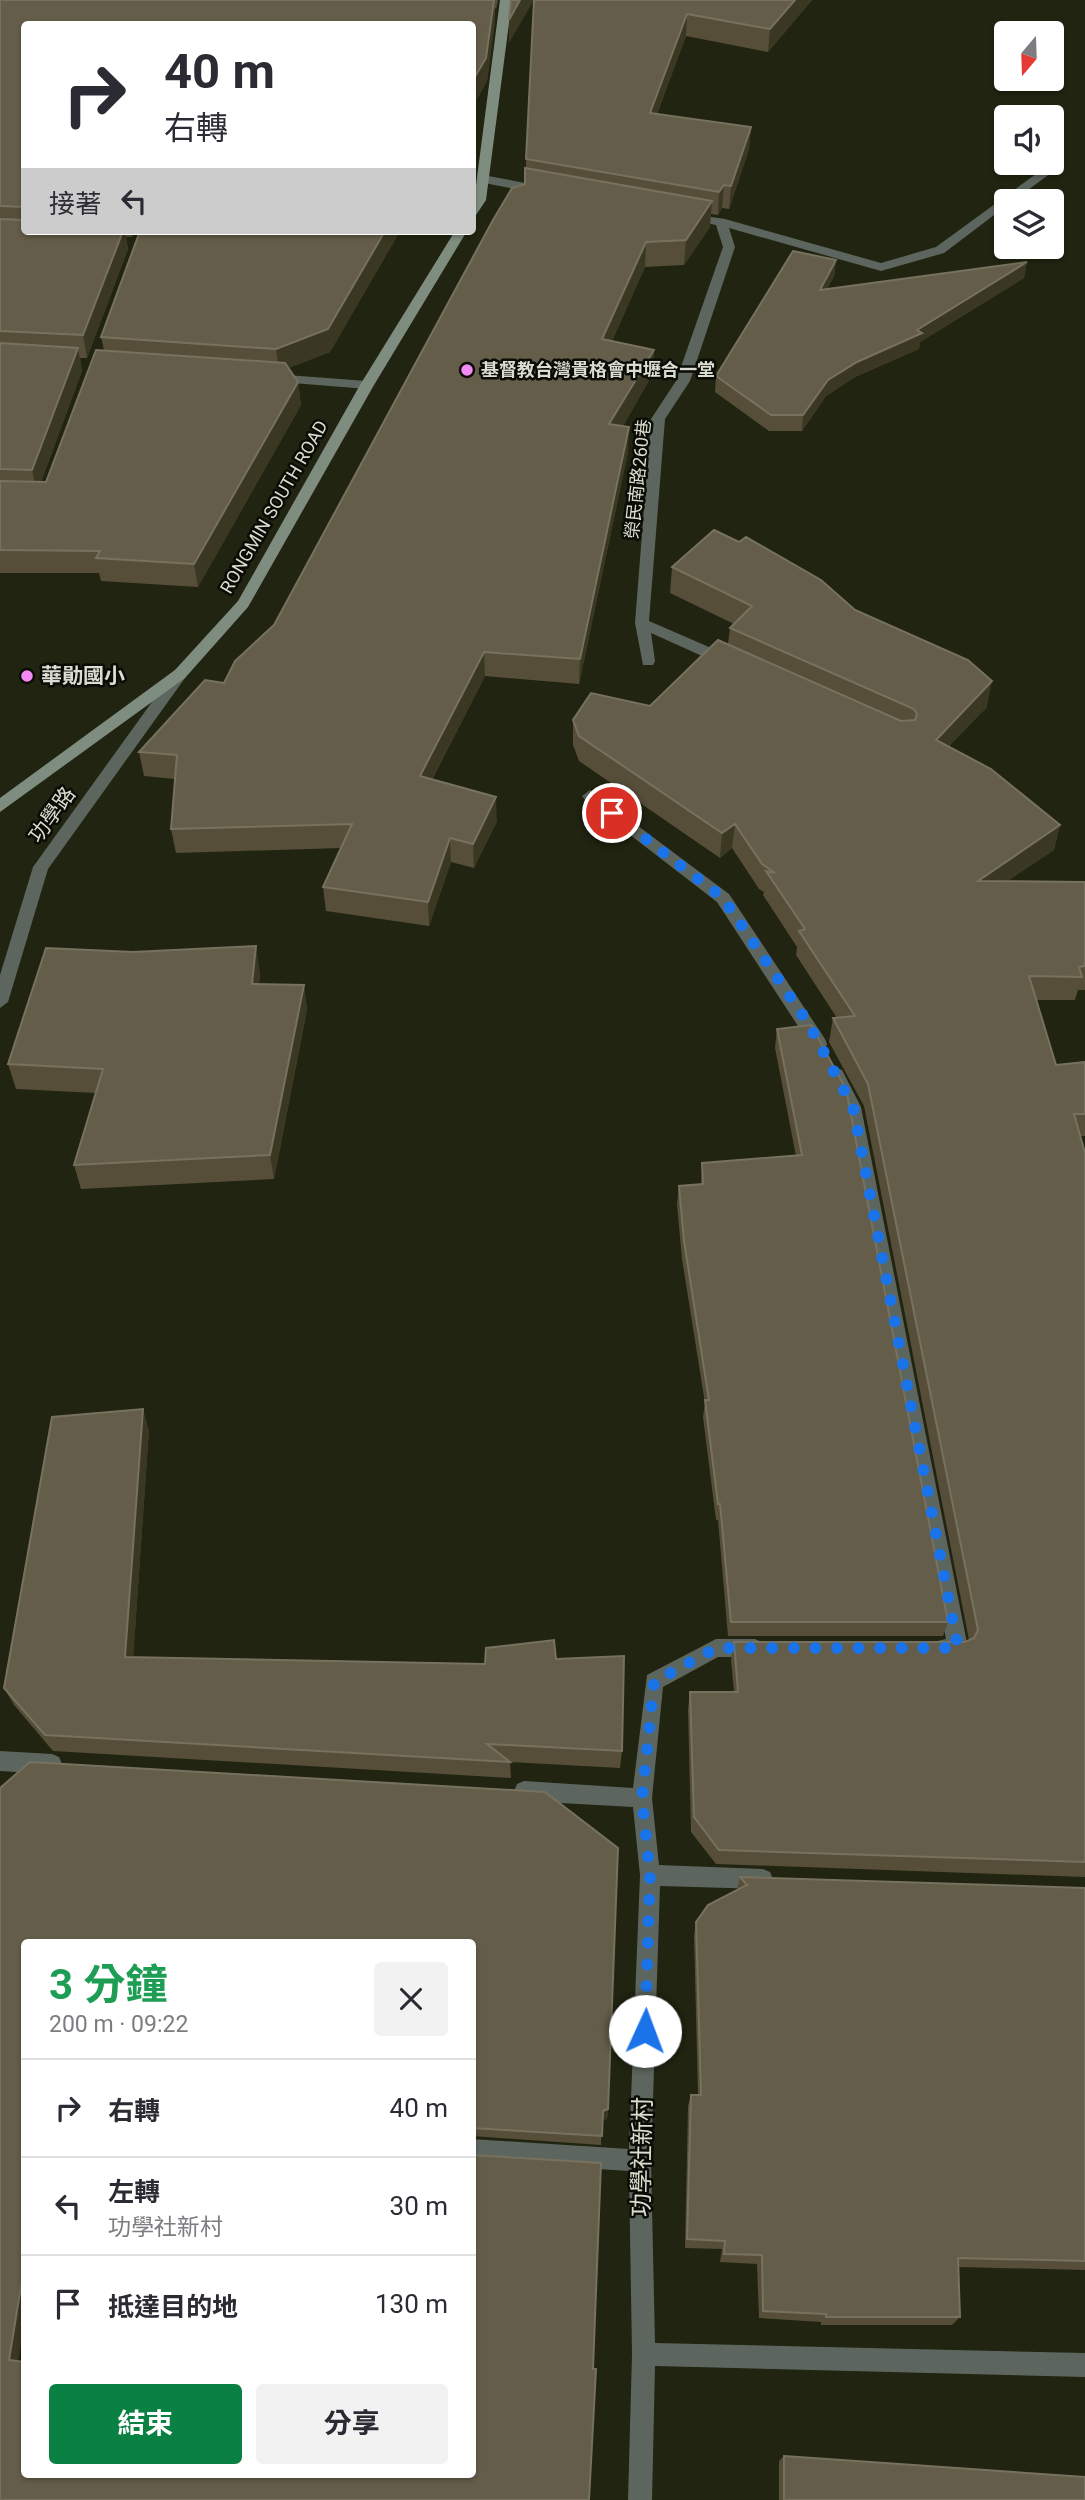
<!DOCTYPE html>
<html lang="zh-TW">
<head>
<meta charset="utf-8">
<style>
  :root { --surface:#fff; --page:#f2f2f3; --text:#2b2b33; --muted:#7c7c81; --line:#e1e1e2; --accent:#0b8043 }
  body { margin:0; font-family:Roboto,"Noto Sans TC",sans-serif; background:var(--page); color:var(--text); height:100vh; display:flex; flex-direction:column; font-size:26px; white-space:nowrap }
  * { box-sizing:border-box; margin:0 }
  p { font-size:23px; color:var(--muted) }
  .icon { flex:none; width:38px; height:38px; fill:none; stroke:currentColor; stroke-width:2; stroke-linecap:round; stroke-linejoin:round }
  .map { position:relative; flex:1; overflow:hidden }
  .details { position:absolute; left:21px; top:1939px; width:455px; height:539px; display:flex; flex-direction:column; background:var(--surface); border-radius:7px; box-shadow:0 2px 5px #0004 }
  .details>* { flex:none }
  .top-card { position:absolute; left:21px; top:21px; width:455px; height:214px; border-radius:7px; box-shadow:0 2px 5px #0004; background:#fff; color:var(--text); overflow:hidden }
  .needle { width:46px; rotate:199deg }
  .controls { position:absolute; left:994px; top:21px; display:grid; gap:14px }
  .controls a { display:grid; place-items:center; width:70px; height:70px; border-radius:7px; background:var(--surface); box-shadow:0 2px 5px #0004; font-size:35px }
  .pin { position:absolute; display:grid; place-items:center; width:60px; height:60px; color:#fff; margin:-30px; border:4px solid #fff; border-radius:50%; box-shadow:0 2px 7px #0007 }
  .me { position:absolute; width:77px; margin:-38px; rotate:2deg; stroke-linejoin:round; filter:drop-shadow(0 0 5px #0008) }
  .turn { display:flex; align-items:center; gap:24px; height:147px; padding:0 28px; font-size:32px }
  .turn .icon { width:91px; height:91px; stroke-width:2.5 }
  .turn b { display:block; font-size:49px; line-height:60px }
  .then { display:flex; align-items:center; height:66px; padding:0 28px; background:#0003; gap:14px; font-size:26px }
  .round { display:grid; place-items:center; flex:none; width:74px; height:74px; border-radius:7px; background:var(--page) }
  .overview { display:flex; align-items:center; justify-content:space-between; height:119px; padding:0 28px }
  h1 { font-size:42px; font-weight:700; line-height:52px; color:#1e9e55 }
  .action { display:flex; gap:14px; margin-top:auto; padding:14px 28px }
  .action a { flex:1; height:80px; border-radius:7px; background:var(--accent); color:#fff; font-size:28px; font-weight:700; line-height:80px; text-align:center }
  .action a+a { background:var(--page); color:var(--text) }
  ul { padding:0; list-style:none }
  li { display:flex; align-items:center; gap:21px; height:98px; padding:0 28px; border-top:2px solid var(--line) }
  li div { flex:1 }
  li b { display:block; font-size:26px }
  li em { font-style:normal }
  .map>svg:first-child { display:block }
</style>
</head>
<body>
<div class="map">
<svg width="1085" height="2500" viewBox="0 0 1085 2500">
  <rect width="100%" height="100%" fill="#202410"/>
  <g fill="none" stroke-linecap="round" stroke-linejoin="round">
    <path fill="#5d665e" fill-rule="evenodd" d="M1047,166l4,1v6l-38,28h-7v5l-62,47 -63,18 -152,-43 6,19 -45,134 -25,38 -16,202 83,36 2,4 -2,4h-10l-71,-32 4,28 -2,4h-10l-8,-42 16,-204 25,-38 47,-134 -7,-22 -31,-6v-6l40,6 156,44 55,-16z
      M483,175l58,11 6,4 -6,4 -62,-12 -2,-3z
      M273,374l94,7 7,4 -7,4 -99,-8 -2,-3z
      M590,790l139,104 96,145 2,5 -2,5h-12l-96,-147 -132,-102 -3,-4z
      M836,1068l6,2 19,37 107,541 -3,6c-10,4 -22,4 -32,0l-3,-6 3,-6 13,-3 -101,-532 -17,-32 2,-5z
      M716,1639h39l7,3 3,6 -3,6 -7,3h-37l-55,30 -11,111 7,67 104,4 7,3 3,7 -3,7 -7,3 -103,-3 -9,275 4,182 430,10v24l-430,-11 -3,134h-24l4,-146 -3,-183 -157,-10v-22l157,10 11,-274 -7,-68 -109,-6 -7,-3 -3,-7 3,-7 7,-3 109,7 14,-113z
      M0,1751l52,3 7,3 3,7 -3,7 -7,3 -52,-3z"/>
    <path fill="#5d665e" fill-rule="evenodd" d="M180,669l7,5 -2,4 -137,191 -40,133 -8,6v-33l33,-108 142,-197z"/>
    <path fill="#7f8d80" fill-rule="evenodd" d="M500,0h12l-26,200 -10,15 -4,1z
      M455,231h12l-93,154 -126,222 -63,71 -185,134v-14l175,-128 63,-69 122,-216z"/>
  </g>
  <path fill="#564e39" d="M0,0h498l-2,9 -1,-1v12l-8,61 -14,25 -1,-82h-448v207h112l-4,6h-6l2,12 -41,109h-7l2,13 -41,111h5l58,-132 -3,-13 39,-106h260l-70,121 -42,16 10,14 3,23 -103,182 -97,-6 -2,-8h-99z
    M534,0h278l-44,52 -82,-16 -29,78 94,13 -2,22 -20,60 -7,-1 -4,7 -7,-1 -1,13 -26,38 -39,2 -33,74 42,9 -2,25 -29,51 5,26 -49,232 -94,-8 -53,104 65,41 -23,47 -23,-6 -22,64 -103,-15 -3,-24 18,-39 -165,5 -5,-24 4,-50 -31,-3 -5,-24 85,-69 50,-58 251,-441z
    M836,260l-2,16 -7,13 200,-27 -3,16 -104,64 -1,7 -64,28 -29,19 -24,35h-33l-54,-39 1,-16z
    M672,567l183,43 132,97 -39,40 112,78 -6,25 -47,31 78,1v108h-7l-3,10h-39l20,65 29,-3v74h-5l5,17v724l-369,-13 -25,-32 -3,-123 2,-17h44l-3,-32 3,-18h231l4,-2 -105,-534 -35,-64 4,-24h4l-41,-63 1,-8 -34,-52 1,-3 -5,-3 -27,-41 -12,10 -141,-97 -6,-16v-25l77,-14 78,-62 2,-16 4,-4 -64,-31z
    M260,972l-1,12 45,1 3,25 -33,169 -193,10 -7,-24 22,-72 -80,-4 -8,-25z
    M777,1029l171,593 -5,14h-215l-10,-116h-2l-13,-103 2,-14 -23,-144 -5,-55 2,-18 22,-1 1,-22 94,-7 -21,-108z
    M149,1430l-16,227 352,7 71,-5 66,92 -2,17 -110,-6 1,16 -458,-27 -39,-46 -10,-17z
    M30,1762l515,30 73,56 -10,261 -1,10 -5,1 -1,25 -129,-9v-194h-448v380l-6,39 6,1v112h448v-319l129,8 -8,206h3l-7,131h-589v-712z
    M740,1877l345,11v382l-126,-3 1,50 -8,8h-131v-3l-62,-4 -2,-54 -37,-2 2,-13 -37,-1 3,-142 3,-11h7l-4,-159 2,-14 41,-32z
    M784,2456l301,44h-306v-39z"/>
  <path fill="#3a3722" d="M494,0l1,20 -8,61 -14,25 -1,-24z
    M520,0h14l-25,43v-23z
    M795,0h17l-44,52 2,-23z
    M687,14l-1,22 -37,100 1,-23z
    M751,127l-2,22 -20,60 2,-23z
    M724,185l-2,23 -4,7 1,-23z
    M712,201l-2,26 -26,38 2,-25z
    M123,231h2l3,18 -41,109 -4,-23z
    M131,231h5l-4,6z
    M385,231h15l-70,121 -51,20 -3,-23z
    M646,242l-1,25 -43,97v-25z
    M836,260l-2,16 -16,29 2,-15z
    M1027,262l-3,16 -104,64 -1,7 -64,28 -29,19 -24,35 1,-16 25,-35 29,-18 60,-32z
    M78,348l4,23 -45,122 -5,-23z
    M654,350l-2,25 -43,75v-26z
    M298,382l3,23 -103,182 -4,-23z
    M629,427l-1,25 -49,232 1,-25z
    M484,652l1,24 -64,125 -1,-25z
    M992,681l-5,26 -56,58 5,-25z
    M496,797l1,24 -23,47 -1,-24z
    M735,824l-3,24 -12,10 2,-25z
    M1060,825l-6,25 -82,55 6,-24z
    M450,838l1,24 -22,64 -1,-24z
    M256,946l4,26 -4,37 -4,-25z
    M304,985l3,25 -33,169 -4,-24z
    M143,1409l6,21 -17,245 -7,-18z
    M608,2109l-1,10 -5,1 1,-9z
    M23,2274l1,1v47l-6,43 -9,-5z"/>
  <path fill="#645d4a" stroke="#77715f" stroke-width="2" d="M0,0h494l-8,58 -14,24v-58h-448v183l-24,-1z
    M511,0h9l-11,20z
    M534,0h261l-25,29 -83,-15 -37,99 101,14 -20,59 -7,-1 -5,7 -193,-33z
    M525,168l187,33 -26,39 -40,2 -44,97 52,11 -45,74 20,3 -49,232 -96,-7 -64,124 76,21 -23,47 -23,-6 -22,64 -105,-15 29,-63 -181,5 6,-74 -38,-3 66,-72 19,3 11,-22 39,-36 219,-405 19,-32 13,-4z
    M0,219l24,1v11h99l-40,104 -83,-4z
    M140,231h245l-57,98 -52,20 -175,-12z
    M793,251l43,9 -16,30 207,-28 -110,68 5,3 -65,29 -29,18 -25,35h-32l-55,-39z
    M0,343l78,5 -46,122 -32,-1z
    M96,350l189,13 13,19 -104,182 -98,-6 4,-7 -100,-1v-69l46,1z
    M714,530l25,12 7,-5 75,43 34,30 113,50 24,21 -56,59 55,29 69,56 -82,56 107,1v84l-6,1 3,10 -53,-1 27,89 29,-3v52h-11l11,39v709l-366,-12 -25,-33 -4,-125h48l-4,-50h231l9,-4 4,-8 -110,-546 -35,-66 22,-2 -56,-85 6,-2 -39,-58 9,2 -13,-9 -27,-40 -13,9 -143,-97 -6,-16 18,-27 59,13 68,-66 183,81 14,-1 2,-6 -3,-5 -184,-81 22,-22 -80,-39z
    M256,946l-4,38 52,1 -34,170 -196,10 29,-96 -95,-5 38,-116 87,4z
    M811,1025l35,64 102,533h-217l-11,-118h-2l-13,-104h4l-25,-159 -5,-55 24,-2 -1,-21 100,-8 -25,-126z
    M143,1409l-18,248 360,7 1,-16 68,-8 2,19 68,-3 -2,95 -135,-7 23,18 -465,-27 -41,-47 48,-271z
    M30,1762l515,30 73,56 -10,261 -5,2 -1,25 -130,-8v-186h-448v332h-1l-14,86 15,2v112h448v-319l129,8 -8,206h3l-7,131h-589v-712z
    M740,1877l345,11v373l-127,-3 2,59h-134v-3l-63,-3 -1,-56 -38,-1 1,-13 -38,-2 4,-144h10l-5,-173 12,-17 39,-20z
    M784,2456l301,21v23h-301z"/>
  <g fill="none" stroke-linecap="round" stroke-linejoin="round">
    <path stroke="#1a73e8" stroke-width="12" stroke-dasharray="0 21.6" d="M612,813l111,85 85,125 45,84 105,541h-242l-62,34 -12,116 8,77 -5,156"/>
  </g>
  <g fill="#f38af2" stroke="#0b0c05" stroke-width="2.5">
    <circle cx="467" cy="370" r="7"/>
    <circle cx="27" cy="676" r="7"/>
  </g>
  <g text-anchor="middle" stroke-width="5" stroke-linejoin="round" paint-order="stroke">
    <g font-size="18" font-weight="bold" fill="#daddd0" stroke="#0b0c05" text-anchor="start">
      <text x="481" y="376">基督教台灣貴格會中壢合一堂</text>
    </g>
    <g font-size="18" fill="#daddd0" stroke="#0b0c05">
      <text transform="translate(638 479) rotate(-84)" y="6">榮民南路260巷</text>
      <text transform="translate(274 507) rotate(-60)" y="6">RONGMIN SOUTH ROAD</text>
    </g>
    <g font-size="21" font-weight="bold" fill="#daddd0" stroke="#0b0c05" text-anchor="start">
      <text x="41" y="683">華勛國小</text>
    </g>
    <g font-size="21" fill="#daddd0" stroke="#0b0c05">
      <text transform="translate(52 815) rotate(-54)" y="7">功學路</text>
    </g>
    <g font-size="24" fill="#daddd0" stroke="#0b0c05">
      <text transform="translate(642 2157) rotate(-89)" y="8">功學社新村</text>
    </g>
  </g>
</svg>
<div class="controls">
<a><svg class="needle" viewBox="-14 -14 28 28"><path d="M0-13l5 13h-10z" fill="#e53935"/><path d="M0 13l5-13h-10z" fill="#7c7c81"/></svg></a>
<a><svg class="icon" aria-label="sound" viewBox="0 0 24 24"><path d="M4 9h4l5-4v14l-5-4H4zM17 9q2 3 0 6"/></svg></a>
<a><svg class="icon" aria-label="layers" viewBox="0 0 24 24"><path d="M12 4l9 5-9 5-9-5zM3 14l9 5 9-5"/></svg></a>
</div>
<div class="pin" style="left:612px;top:813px;background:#d93025"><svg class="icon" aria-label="arrive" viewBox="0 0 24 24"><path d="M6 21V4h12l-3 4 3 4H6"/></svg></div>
<svg class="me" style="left:645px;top:2031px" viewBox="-20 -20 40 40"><circle r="19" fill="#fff"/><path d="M0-13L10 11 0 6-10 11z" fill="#1a73e8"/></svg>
<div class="top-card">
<div class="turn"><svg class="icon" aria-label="right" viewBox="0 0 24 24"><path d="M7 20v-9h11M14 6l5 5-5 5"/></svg><div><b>40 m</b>右轉</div></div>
<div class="then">接著<svg class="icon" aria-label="left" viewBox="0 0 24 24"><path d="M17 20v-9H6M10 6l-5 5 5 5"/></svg></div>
</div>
<section class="details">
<div class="overview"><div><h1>3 分鐘</h1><p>200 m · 09:22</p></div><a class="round"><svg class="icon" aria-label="close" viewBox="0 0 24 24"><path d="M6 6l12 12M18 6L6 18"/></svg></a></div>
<ul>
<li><svg class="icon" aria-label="right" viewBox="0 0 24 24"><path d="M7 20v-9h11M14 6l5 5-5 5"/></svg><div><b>右轉</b></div><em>40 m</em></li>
<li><svg class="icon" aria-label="left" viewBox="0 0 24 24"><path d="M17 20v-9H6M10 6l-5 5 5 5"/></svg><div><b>左轉</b><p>功學社新村</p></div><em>30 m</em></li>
<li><svg class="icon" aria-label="arrive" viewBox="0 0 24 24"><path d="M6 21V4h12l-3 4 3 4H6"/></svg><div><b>抵達目的地</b></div><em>130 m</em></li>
</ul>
<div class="action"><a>結束</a><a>分享</a></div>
</section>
</div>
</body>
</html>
